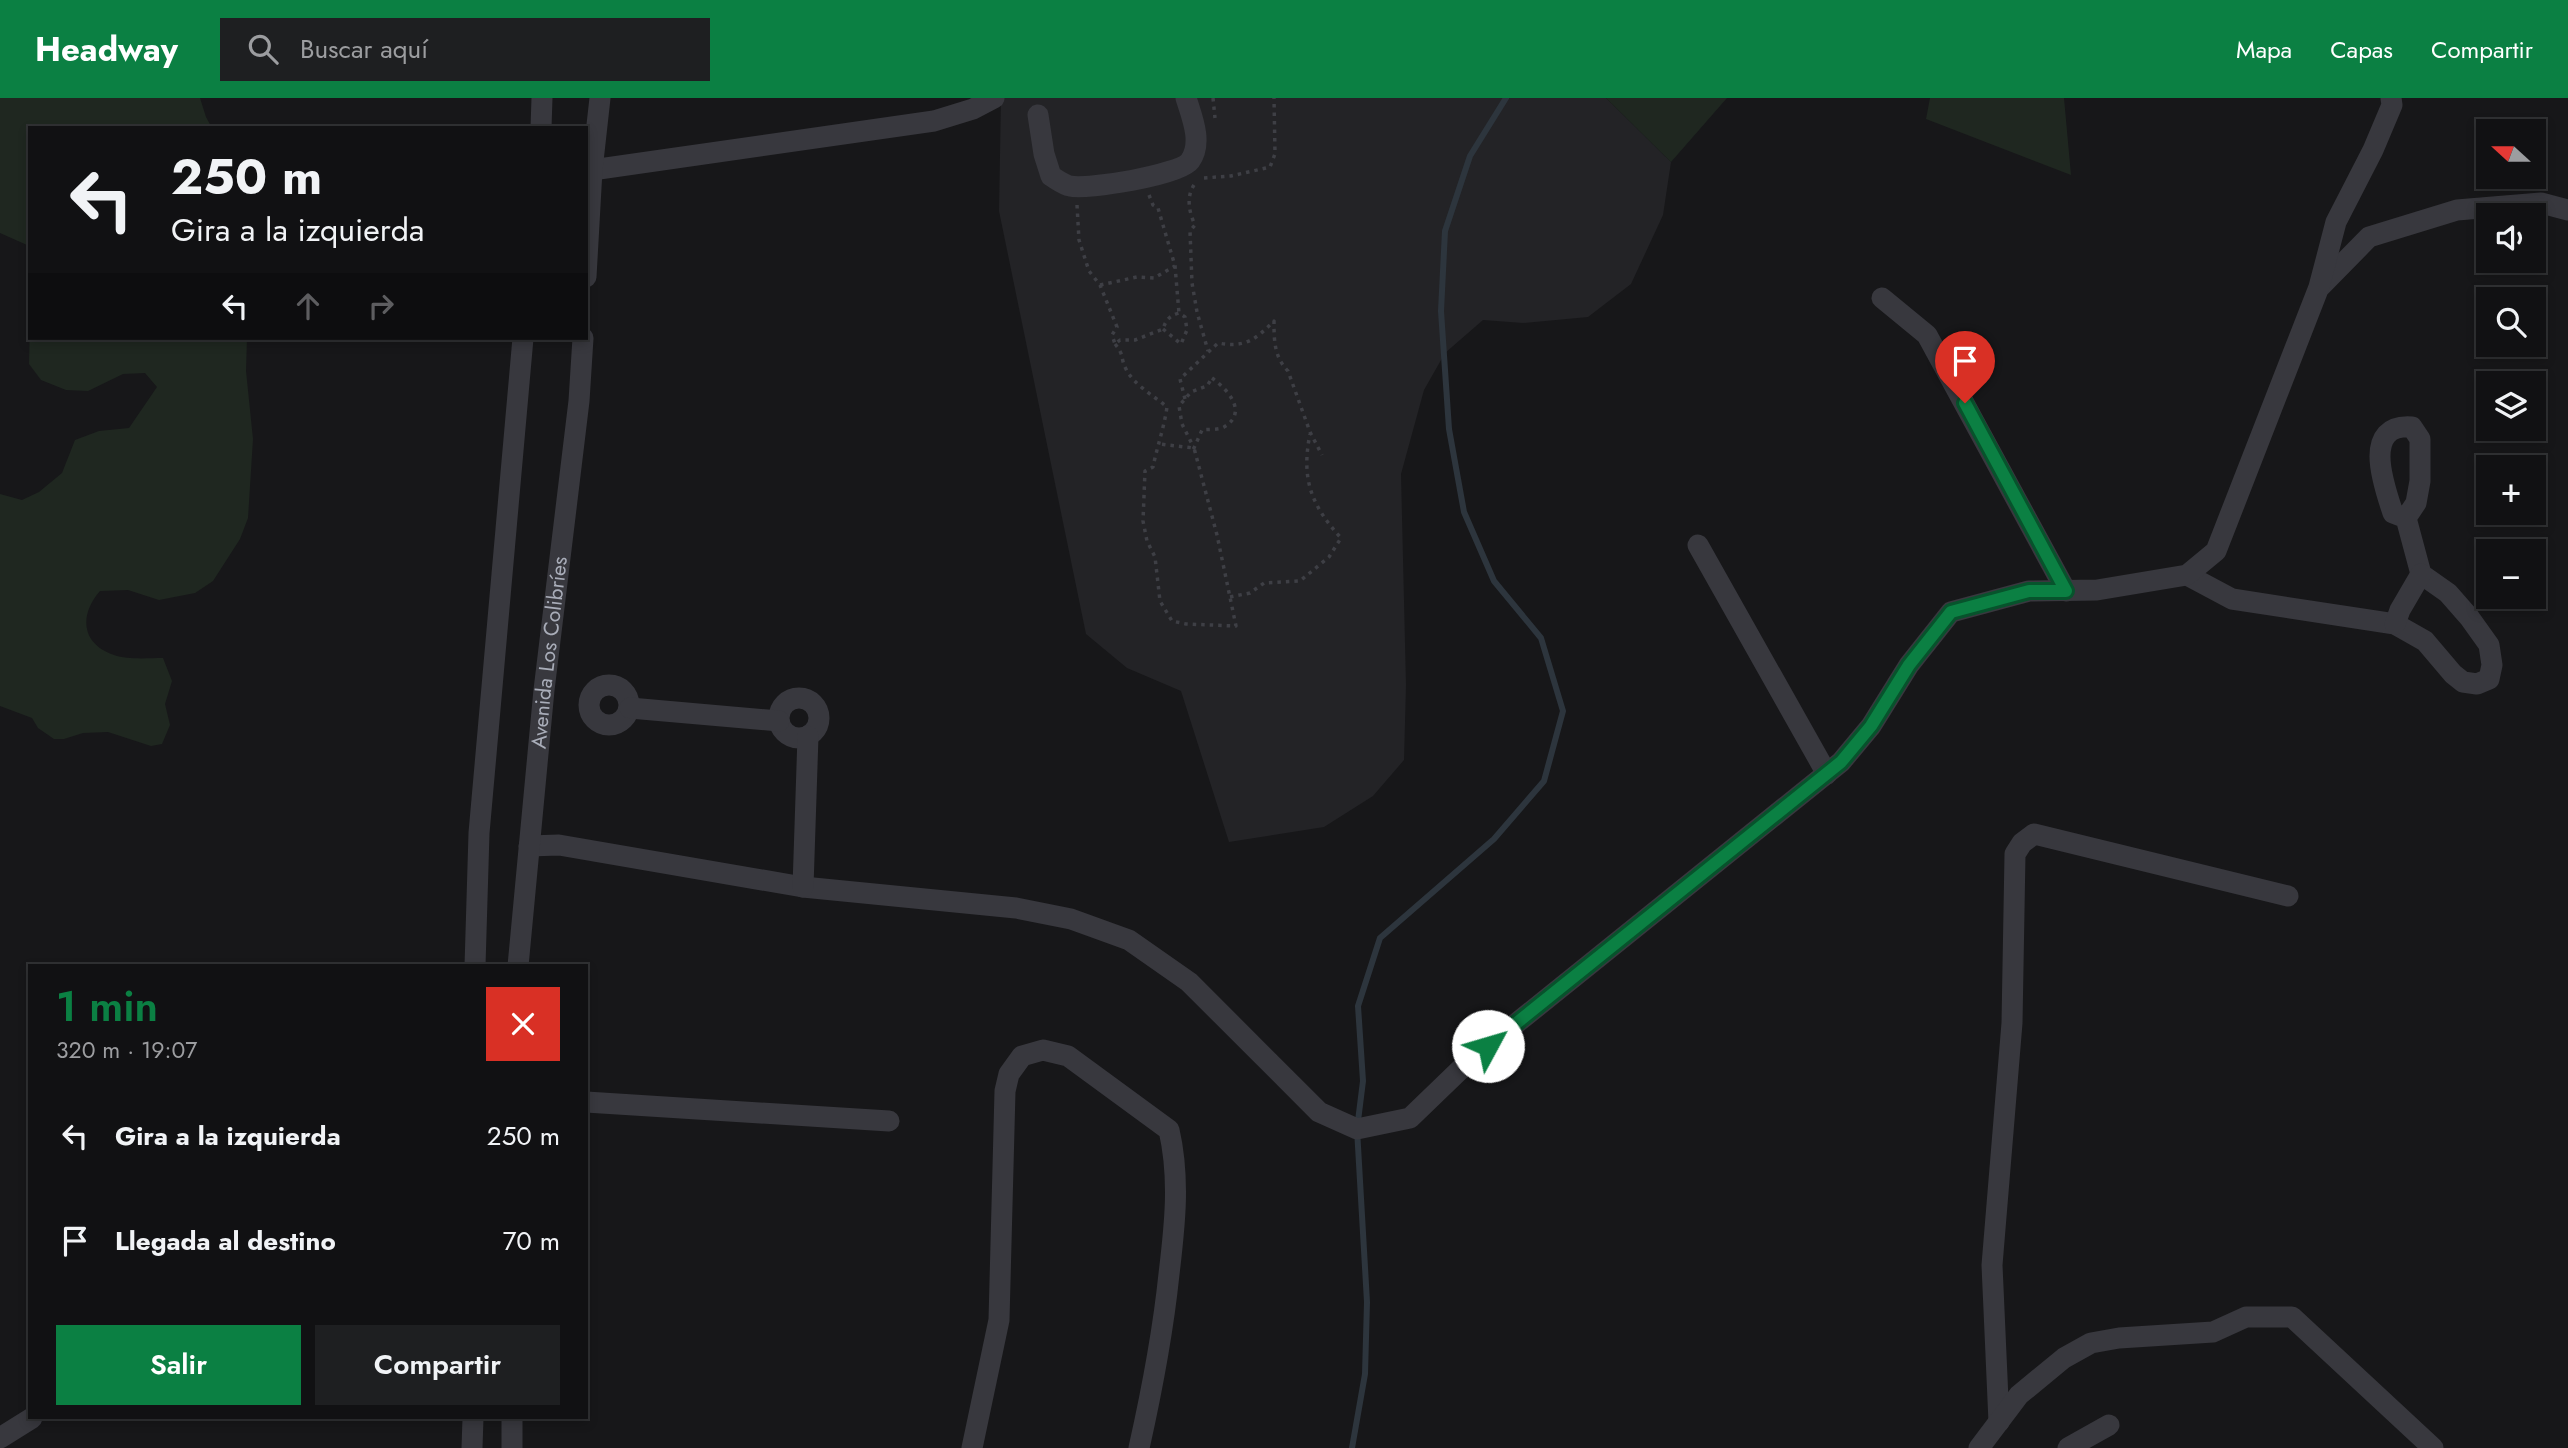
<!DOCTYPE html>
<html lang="es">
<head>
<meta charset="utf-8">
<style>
  :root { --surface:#111113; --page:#1e1f21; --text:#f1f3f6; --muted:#9c9da0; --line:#303133; --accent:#0b8043 }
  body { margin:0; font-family:Jost,sans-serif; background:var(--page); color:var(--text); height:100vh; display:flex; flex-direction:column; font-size:26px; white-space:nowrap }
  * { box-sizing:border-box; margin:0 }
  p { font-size:23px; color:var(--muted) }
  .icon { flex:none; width:38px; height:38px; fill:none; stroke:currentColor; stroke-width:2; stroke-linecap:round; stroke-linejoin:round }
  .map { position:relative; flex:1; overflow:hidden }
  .panel { position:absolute; left:28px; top:866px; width:560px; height:455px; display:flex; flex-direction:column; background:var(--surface); border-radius:0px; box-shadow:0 4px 10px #0003,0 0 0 2px var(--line) }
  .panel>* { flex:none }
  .top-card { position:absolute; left:28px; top:28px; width:560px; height:214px; border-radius:0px; box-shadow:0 4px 10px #0003,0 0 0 2px var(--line); background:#111113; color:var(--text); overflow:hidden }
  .needle { width:46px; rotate:291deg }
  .fabs { position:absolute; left:2476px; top:21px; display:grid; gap:14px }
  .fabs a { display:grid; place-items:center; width:70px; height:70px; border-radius:0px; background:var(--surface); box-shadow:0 4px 10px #0003,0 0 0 2px var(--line); font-size:35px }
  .pin { position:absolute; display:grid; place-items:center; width:60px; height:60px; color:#fff; margin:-72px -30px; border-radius:50% 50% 50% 0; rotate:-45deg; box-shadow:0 0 7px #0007 }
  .pin .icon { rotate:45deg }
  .me { position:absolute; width:77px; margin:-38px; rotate:51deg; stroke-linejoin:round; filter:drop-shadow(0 0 5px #0008) }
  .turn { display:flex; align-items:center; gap:24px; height:147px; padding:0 28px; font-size:32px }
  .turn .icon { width:91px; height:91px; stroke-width:2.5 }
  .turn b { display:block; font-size:49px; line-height:60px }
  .lanes { display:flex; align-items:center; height:66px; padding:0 28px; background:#0003; justify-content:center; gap:35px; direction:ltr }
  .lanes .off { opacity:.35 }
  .round { display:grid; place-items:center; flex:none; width:74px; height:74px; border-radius:0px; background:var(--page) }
  .headline { display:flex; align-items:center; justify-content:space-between; height:119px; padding:0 28px }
  h1 { font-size:42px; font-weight:600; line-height:52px; color:var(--accent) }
  .primary-button { display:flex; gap:14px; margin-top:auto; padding:14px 28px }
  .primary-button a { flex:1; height:80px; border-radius:0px; background:var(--accent); color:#fff; font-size:28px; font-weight:600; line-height:80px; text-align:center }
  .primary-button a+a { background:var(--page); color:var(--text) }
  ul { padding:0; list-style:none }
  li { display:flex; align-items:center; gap:21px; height:105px; padding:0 28px }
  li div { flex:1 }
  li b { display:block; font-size:26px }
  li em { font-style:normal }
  header { display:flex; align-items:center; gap:42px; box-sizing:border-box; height:98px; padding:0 35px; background:var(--accent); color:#fff }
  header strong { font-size:33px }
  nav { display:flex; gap:38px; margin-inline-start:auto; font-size:24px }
  .search { width:490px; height:63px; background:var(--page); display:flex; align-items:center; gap:18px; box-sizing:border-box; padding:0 24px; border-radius:0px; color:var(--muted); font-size:26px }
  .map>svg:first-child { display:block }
</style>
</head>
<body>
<header>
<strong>Headway</strong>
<div class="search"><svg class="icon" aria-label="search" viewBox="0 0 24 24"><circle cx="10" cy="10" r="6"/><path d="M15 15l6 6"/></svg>Buscar aquí</div>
<nav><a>Mapa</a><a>Capas</a><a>Compartir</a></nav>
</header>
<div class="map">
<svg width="2568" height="1350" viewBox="0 0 2568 1350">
  <rect width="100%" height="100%" fill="#171719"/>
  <path fill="#232326" d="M1001,0h605l65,64 -8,53 -32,69 -43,33 -65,6 -40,-3 -38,33 -21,37 -23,84 5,211 -2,75 -31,36 -49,31 -95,15 -48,-151 -54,-23 -41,-34 -87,-423z"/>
  <path fill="#1f2720" d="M0,0h200l6,19 6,11h-182v123l-3,-6 -27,-12z
    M1606,0h121l-56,64z
    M1930,0h134l7,77 -145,-56z
    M30,223v17h217l-1,33 7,68 -5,79 -8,21 -27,42 -18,12 -36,7 -31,-10 -28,1c-21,24 -19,53 14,64 14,5 34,3 49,3l9,23 -7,23 5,21 -8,19 -11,2 -43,-14 -25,1 -19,6h-10l-16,-11 -6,-10 -32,-12v-212l22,6 17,-8 23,-19 13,-33 24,-9 30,-3 28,-41 -12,-14 -22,1 -35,17 -22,-1 -25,-10 -12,-16z"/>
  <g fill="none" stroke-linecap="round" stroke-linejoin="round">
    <path stroke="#2d353d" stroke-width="6" d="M1352,1350l13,-74 2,-72 -10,-173 6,-48 -5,-75 22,-68 114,-99 50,-58 19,-70 -22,-73 -47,-57 -30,-69 -15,-83 -8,-118 4,-80 25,-75 36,-58"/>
    <path stroke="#3e3f45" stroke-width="3.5" stroke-dasharray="3.5 5" stroke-linecap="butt" d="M1213,0l2,20
      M1204,80l27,-2 39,-9 5,-13 -1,-56
      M1194,87c-8,12 -5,27 1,40l-5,6 2,52 5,29 11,39
      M1149,97l4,10 5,3 17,58 4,47
      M1077,107l2,35 10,31 11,14 17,42 -5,8 3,9 5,-4h15l28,-11c3,-9 6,-13 16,-16l6,4 2,13 -6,14 -18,-15
      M1100,187l37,-8 17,1 21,-12
      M1115,246c10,12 5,14 11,25 7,15 28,27 41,38 -3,21 -10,40 -14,60l-8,4 -2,50 4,20 8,16 5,44 12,20 14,3 50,2 -19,-91 -23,-87 -35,-4
      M1212,280c15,11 37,34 12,49 -5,3 -15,2 -22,3l-8,18 -12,-24 -3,-18 12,-14 16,-6z
      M1185,301l-5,-20 38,-36c27,5 37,-3 56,-22 0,19 0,36 14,50l22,61 12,23
      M1230,499l20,-4 14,-10 36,-2 29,-24 12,-19c-30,-33 -40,-59 -31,-104"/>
    <g stroke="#38383e" stroke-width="21">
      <path d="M1038,17l6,39 7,22c5,3 13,9 19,10 17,4 110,-11 120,-25 13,-18 2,-44 -4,-63"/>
      <path d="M541,30l1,-30"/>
      <path d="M592,72l342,-49 39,-12 21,-11"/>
      <path d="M586,179l6,-107 8,-72"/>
      <path d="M2321,188l48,-49 88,-27 84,-7 27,7"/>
      <path d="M1882,200l45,37 139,256"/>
      <path d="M1698,447l129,229"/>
      <path d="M2187,477l45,24 163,25 30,17 28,33 10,8 14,2 12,-5 3,-14 -3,-20 -20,-28 -21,-24 -27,-19 -15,-56 10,-15 4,-22v-42l-8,-12c-51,-4 -28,59 -19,86l13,5"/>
      <path d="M2395,526l5,-14 21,-36"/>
      <circle cx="609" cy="607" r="20"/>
      <circle cx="799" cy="620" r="20"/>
      <path d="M630,610l149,13"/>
      <path d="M529,748l30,-1 244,42 213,21 55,11 58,21 60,42 130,130 38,17 53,-11 57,-55 374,-301 30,-36 38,-61 42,-53 78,-21 68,-1 90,-15 29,-24 103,-264 17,-65 37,-72 19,-45 -1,-7"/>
      <path d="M803,789l5,-151"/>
      <path d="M475,868l4,-133 44,-495"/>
      <path id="s1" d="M518,868l26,-276 35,-289 4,-63"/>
      <path d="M586,1004l303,19"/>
      <path d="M1999,1324l-7,-157 20,-242 3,-169 7,-11 12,-9 254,62"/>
      <path d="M0,1340l32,-20"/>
      <path d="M472,1350l1,-30"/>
      <path d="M512,1350v-30"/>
      <path d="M972,1350l27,-128 6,-229 4,-17 13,-18 21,-6 25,6 101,74c11,48 6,94 0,144 -6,58 -17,116 -30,174"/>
      <path d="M1979,1350l40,-53 45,-37 27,-15 28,-5 94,-6 33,-15h46l141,131"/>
      <path d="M2068,1350l41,-23"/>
    </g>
  </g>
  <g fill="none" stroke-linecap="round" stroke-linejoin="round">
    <defs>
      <path id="route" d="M1488,948l353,-284 30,-36 38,-61 42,-53 78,-21h37l-101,-188"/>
    </defs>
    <use href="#route" stroke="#07532c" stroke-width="18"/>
    <use href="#route" stroke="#0b8043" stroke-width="12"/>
  </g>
  <g text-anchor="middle" stroke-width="6" stroke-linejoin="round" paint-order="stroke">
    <g font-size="21" fill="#a9adb9" stroke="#121214">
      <text dy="7" stroke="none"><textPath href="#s1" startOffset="315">Avenida Los Colibríes</textPath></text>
    </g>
  </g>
</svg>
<div class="fabs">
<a><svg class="needle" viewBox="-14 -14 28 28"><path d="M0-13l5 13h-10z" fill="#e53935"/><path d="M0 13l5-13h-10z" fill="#9c9da0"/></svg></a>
<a><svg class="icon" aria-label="sound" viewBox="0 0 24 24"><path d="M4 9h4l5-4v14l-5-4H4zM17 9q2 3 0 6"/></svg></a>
<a><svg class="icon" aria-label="search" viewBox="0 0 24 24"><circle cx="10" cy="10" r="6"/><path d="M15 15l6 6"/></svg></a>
<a><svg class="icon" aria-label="layers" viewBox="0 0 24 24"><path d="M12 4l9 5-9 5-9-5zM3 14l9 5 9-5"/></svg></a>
<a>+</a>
<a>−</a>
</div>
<div class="pin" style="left:1965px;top:305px;background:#d93025"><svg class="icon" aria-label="arrive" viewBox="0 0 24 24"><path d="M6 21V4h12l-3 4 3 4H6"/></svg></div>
<svg class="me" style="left:1488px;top:948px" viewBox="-20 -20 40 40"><circle r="19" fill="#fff"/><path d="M0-13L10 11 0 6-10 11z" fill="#0b8043"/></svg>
<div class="top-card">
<div class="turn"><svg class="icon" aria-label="left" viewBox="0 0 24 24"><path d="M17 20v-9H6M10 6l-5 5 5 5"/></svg><div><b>250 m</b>Gira a la izquierda</div></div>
<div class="lanes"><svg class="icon" aria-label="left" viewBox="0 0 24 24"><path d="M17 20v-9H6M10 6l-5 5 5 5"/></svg><svg class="icon off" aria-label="ahead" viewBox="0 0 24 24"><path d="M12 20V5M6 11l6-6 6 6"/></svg><svg class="icon off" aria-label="right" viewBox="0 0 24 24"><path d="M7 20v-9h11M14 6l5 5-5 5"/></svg></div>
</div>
<section class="panel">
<div class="headline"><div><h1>1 min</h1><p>320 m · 19:07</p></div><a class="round" style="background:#d93025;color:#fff"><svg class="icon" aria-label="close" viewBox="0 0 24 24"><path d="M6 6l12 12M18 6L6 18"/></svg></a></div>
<ul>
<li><svg class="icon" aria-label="left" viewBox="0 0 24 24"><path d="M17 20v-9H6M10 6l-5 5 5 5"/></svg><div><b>Gira a la izquierda</b></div><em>250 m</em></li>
<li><svg class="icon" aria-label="arrive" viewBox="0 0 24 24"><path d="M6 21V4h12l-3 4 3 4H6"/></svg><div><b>Llegada al destino</b></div><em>70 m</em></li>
</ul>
<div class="primary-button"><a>Salir</a><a>Compartir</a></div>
</section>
</div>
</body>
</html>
